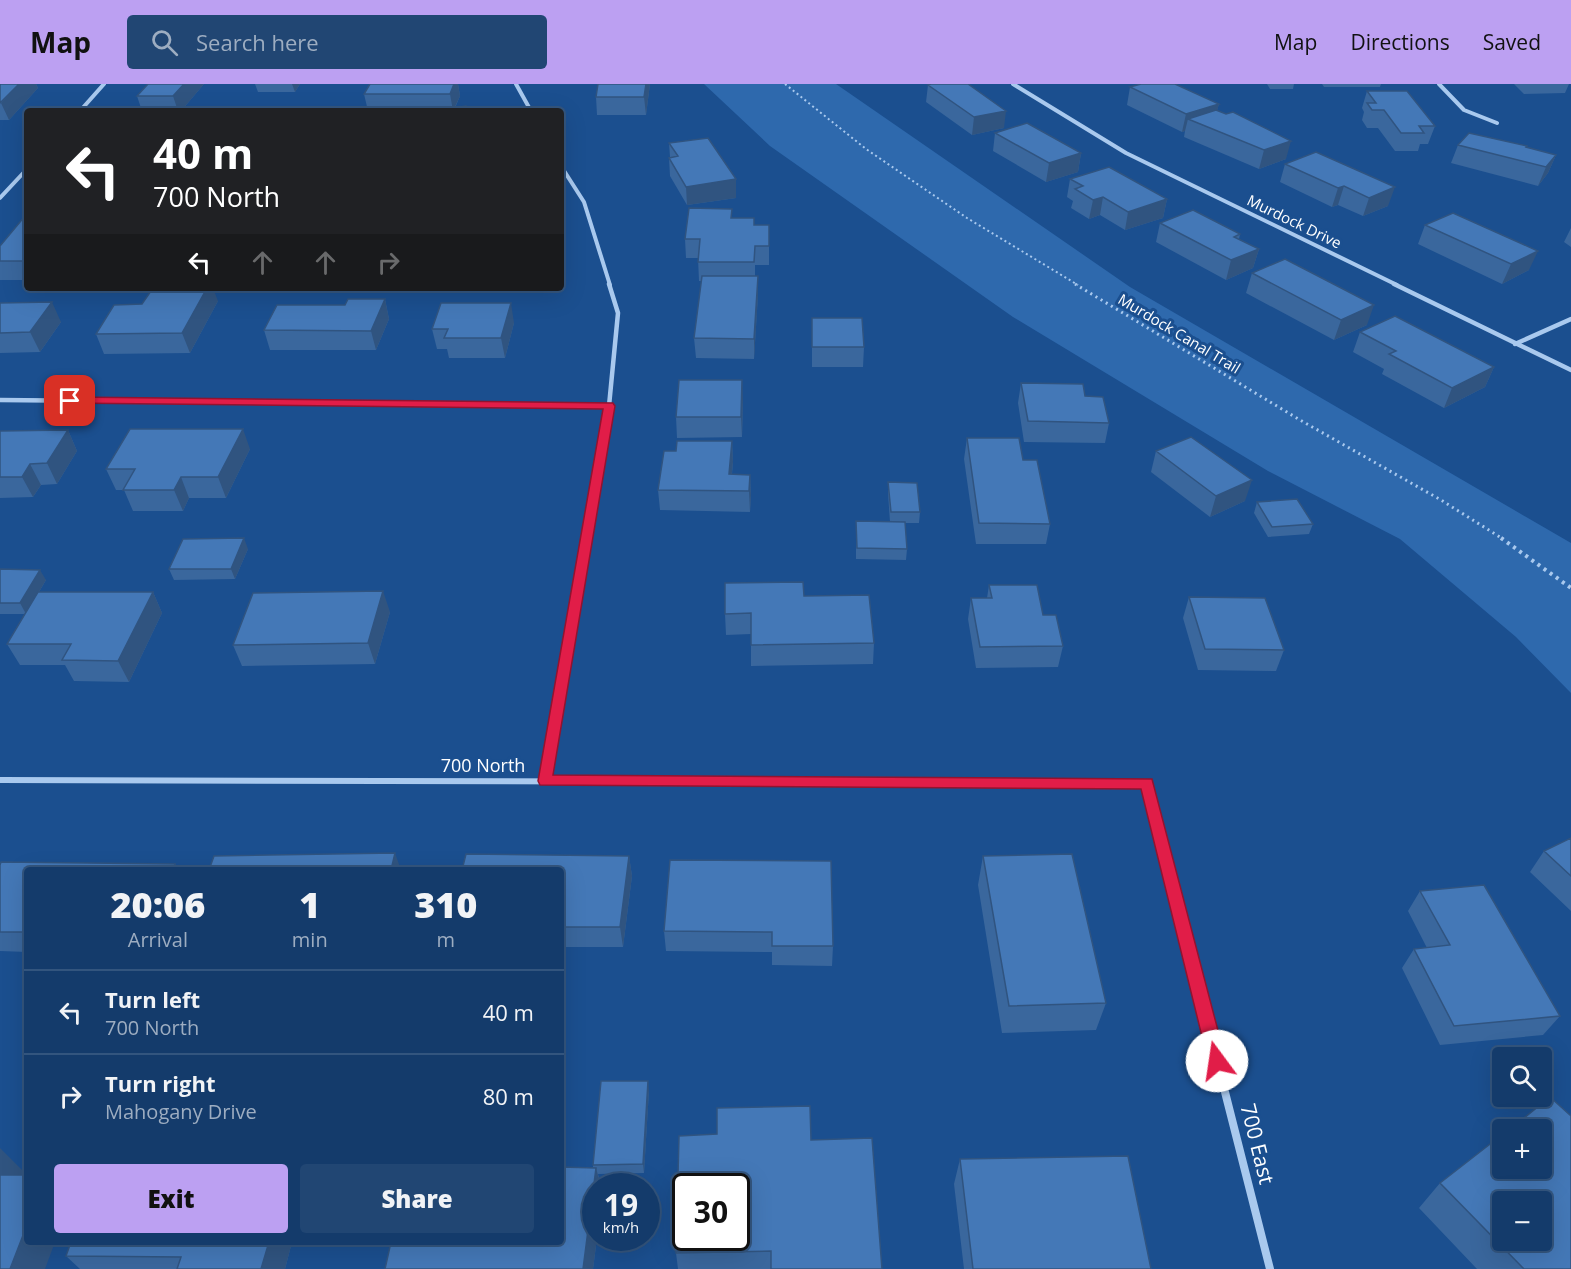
<!DOCTYPE html>
<html lang="en">
<head>
<meta charset="utf-8">
<style>
  :root { --surface:#143b6b; --page:#214673; --text:#f1f3f6; --muted:#9dadc1; --line:#33557e; --accent:#bca0f2 }
  body { margin:0; font-family:"Open Sans",sans-serif; background:var(--page); color:var(--text); height:100vh; display:flex; flex-direction:column; font-size:22px; white-space:nowrap }
  * { box-sizing:border-box; margin:0 }
  p { font-size:20px; color:var(--muted) }
  .icon { flex:none; width:33px; height:33px; fill:none; stroke:currentColor; stroke-width:2; stroke-linecap:round; stroke-linejoin:round }
  .map { position:relative; flex:1; overflow:hidden }
  .side { position:absolute; left:24px; top:783px; width:540px; height:378px; display:flex; flex-direction:column; background:var(--surface); border-radius:6px; box-shadow:0 6px 24px #0002,0 0 0 2px var(--line) }
  .side>* { flex:none }
  .guide { position:absolute; left:24px; top:24px; width:540px; height:183px; border-radius:6px; box-shadow:0 6px 24px #0002,0 0 0 2px var(--line); background:#202124; color:#fff; overflow:hidden }
  .controls { position:absolute; left:1492px; top:963px; display:grid; gap:12px }
  .controls a { display:grid; place-items:center; width:60px; height:60px; border-radius:6px; background:var(--surface); box-shadow:0 6px 24px #0002,0 0 0 2px var(--line); font-size:30px }
  .speed { position:absolute; left:582px; top:1089px; display:flex; gap:12px; font-size:30px; font-weight:700; text-align:center }
  .speed>* { display:grid; place-content:center; width:78px; height:78px; border-radius:50%; background:var(--surface); box-shadow:0 6px 24px #0002,0 0 0 2px var(--line); line-height:1 }
  .speed small { font-size:15px; font-weight:400 }
  .speed .limit { border:3px solid #111; border-radius:9px; background:#fff; color:#111 }
  .pin { position:absolute; display:grid; place-items:center; width:51px; height:51px; color:#fff; margin:-26px; border-radius:12px; box-shadow:0 3px 9px #0006 }
  .me { position:absolute; width:66px; margin:-33px; rotate:346deg; stroke-linejoin:round; filter:drop-shadow(0 0 4px #0008) }
  .turn { display:flex; align-items:center; gap:21px; height:126px; padding:0 30px; font-size:27px }
  .turn .icon { width:78px; height:78px; stroke-width:2.5 }
  .turn b { display:block; font-size:42px; line-height:51px }
  .lanes { display:flex; align-items:center; height:57px; padding:0 30px; background:#0003; justify-content:center; gap:30px; direction:ltr }
  .lanes .off { opacity:.35 }
  .eta { display:flex; justify-content:space-evenly; align-items:center; height:102px; text-align:center }
  .eta b { font-size:36px; font-weight:800; line-height:42px }
  .button { display:flex; gap:12px; margin-top:auto; padding:12px 30px }
  .button a { flex:1; height:69px; border-radius:6px; background:var(--accent); color:#111; font-size:24px; font-weight:800; line-height:69px; text-align:center }
  .button a+a { background:var(--page); color:var(--text) }
  ul { padding:0; list-style:none }
  li { display:flex; align-items:center; gap:18px; height:84px; padding:0 30px; border-top:2px solid var(--line) }
  li div { flex:1 }
  li b { display:block; font-size:22px }
  li em { font-style:normal }
  header { display:flex; align-items:center; gap:36px; box-sizing:border-box; height:84px; padding:0 30px; background:var(--accent); color:#111 }
  header strong { font-size:28px }
  nav { display:flex; gap:33px; margin-inline-start:auto; font-size:21px }
  .search { width:420px; height:54px; background:var(--page); display:flex; align-items:center; gap:15px; box-sizing:border-box; padding:0 21px; border-radius:6px; color:var(--muted); font-size:22px }
  .map>svg:first-child { display:block }
</style>
</head>
<body>
<header>
<strong>Map</strong>
<div class="search"><svg class="icon" aria-label="search" viewBox="0 0 24 24"><circle cx="10" cy="10" r="6"/><path d="M15 15l6 6"/></svg>Search here</div>
<nav><a>Map</a><a>Directions</a><a>Saved</a></nav>
</header>
<div class="map">
<svg width="1571" height="1185" viewBox="0 0 1571 1185">
  <rect width="100%" height="100%" fill="#1b4f8f"/>
  <path fill="#2e69ad" d="M704,0h132l294,203 441,256v150l-55,-56 -116,-98 -132,-68 -255,-154 -243,-171z"/>
  <g fill="none" stroke-linecap="round" stroke-linejoin="round">
    <path stroke="#a9c9ee" stroke-width="2" stroke-dasharray="2 3" stroke-linecap="butt" d="M785,0l81,65 101,69 111,67"/>
    <path stroke="#a9c9ee" stroke-width="3" stroke-dasharray="2 4" stroke-linecap="butt" d="M1075,200l225,136 141,80 62,39"/>
    <path stroke="#a9c9ee" stroke-width="4" stroke-dasharray="3 4.5" stroke-linecap="butt" d="M1501,454l70,50"/>
    <path stroke="#a9c9ee" stroke-width="4" d="M516,0l15,27
      M1013,0l113,69 271,132
      M1439,0l25,26 33,13
      M80,27l24,-27
      M561,82l23,36 26,83
      M0,114l27,-29"/>
    <path stroke="#a9c9ee" stroke-width="4.5" d="M1394,200l177,86
      M1515,260l56,-25
      M0,316l609,6
      M586,455l23,-133 9,-93 -9,-29"/>
    <path stroke="#a9c9ee" stroke-width="6" d="M0,696l1147,3 20,79
      M545,697l41,-243"/>
    <path stroke="#a9c9ee" stroke-width="8" d="M1166,776l104,409"/>
  </g>
  <path fill="#3a679d" d="M0,0h36l2,4 -29,32h-9z
    M204,0l-23,27h-39l-5,-15z
    M255,0h45l-5,8h-37z
    M370,0h88l2,12 -5,12 14,3h-101l-4,-17z
    M650,0l-4,31h-49l-1,-18z
    M1126,0h49l44,20 -2,6 69,49 -27,10 -75,-32 1,-6 -3,1 -55,-27 3,-18 11,-3z
    M1267,0h27l-1,5h-23z
    M1322,0h59l-1,3h-56z
    M1514,0h55l-4,9 -41,1z
    M928,1l76,43 -32,7 -46,-33z
    M1367,7l68,35 -7,18h-8l-2,7h-23l-17,-23h-11l-5,-8 2,-8 -2,-4z
    M995,49l86,20 -3,19 -32,10 -53,-31z
    M669,59l67,55 -49,7 -17,-29 -1,-18 1,-1z
    M1458,61l68,2 30,8 -8,18 -10,13 -87,-23z
    M1316,68l72,54 -25,10 -25,-11 -6,2 -52,-25 5,-18z
    M1070,95l97,20 -4,19 -38,12 -25,-15 -11,4 -18,-11 2,-7 -6,-4z
    M27,132v64h-27v-34z
    M732,134l22,7h15v40h-14v11l3,19 -4,64 -58,-1 -2,-20 8,-57h-3l-1,-23h-12l-1,-19z
    M1160,139l80,11 -1,5 20,10 -6,19 -27,12 -70,-38z
    M1425,141l104,45 -27,14 -84,-40z
    M1571,144v19l-7,-5z
    M1252,189l115,52 -33,15 -88,-47z
    M385,215l4,20 -13,31h-106l-6,-20 81,-25z
    M218,217l-28,52 -86,1 -8,-20 46,-30z
    M0,219l61,19 -21,30 -40,1z
    M812,234l52,29 -1,20h-51z
    M514,239l-9,35h-56l-2,-9h-10l-5,-20z
    M1360,248l134,35 -9,20 -41,21 -62,-34 2,-5 -31,-17z
    M1021,299l64,13 24,27 -4,20 -81,-1 -6,-39z
    M743,316l-1,37 -65,1 -1,-21z
    M68,346l9,21 -20,33 -16,1 -8,12 -33,1v-67z
    M967,354l56,22 27,64 -4,20h-70l-12,-85z
    M732,357l1,21 -1,12 18,1 1,20 -1,17 -90,-2 -2,-20 18,-39z
    M250,365l-24,49h-37l-6,13h-50l-9,-21h-8l-10,-21z
    M1156,367l89,50 -35,16 -59,-45z
    M888,398l32,30 -1,11h-14l2,26 -1,11 -50,-1v-38l34,1 -2,-29z
    M1257,418l56,22 -4,10 -41,3 -14,-24z
    M248,465l-13,30 -61,1 -5,-11z
    M0,485l46,11 -7,12h114l9,21 -33,69 -55,-1 -9,-16h-45l-13,-21 18,-30h-25z
    M989,501l54,30 20,31 -5,21 -82,1 -8,-49 3,-21h16z
    M804,512l70,47 -1,21 -122,2v-32l-25,1 -1,-21z
    M1189,513l95,53 -8,21 -78,-1 -15,-52z
    M390,528l-15,52 -133,2 -9,-21z
    M1571,754v73l-41,-39 14,-21z
    M629,772l3,20 -9,71h-62v-77z
    M983,772l123,147 -10,27 -94,3 -24,-148z
    M670,776l163,86 -1,20 -60,-1v-13l-106,-1 -2,-20z
    M175,780l4,6h-152v82l-27,-1v-86z
    M1420,807l140,125 -17,19 -103,10 -38,-77 12,-19 13,-1 -19,-37z
    M649,1006l-5,83 -46,1 3,12 -4,52 -4,31h-208l208,-102v-2z
    M811,1056l71,129h-204l-2,-16z
    M960,1075l191,110h-187l-10,-85z
    M1440,1099l131,86h-94l-58,-61z
    M71,1158h221l-7,27h-205l-14,-13z"/>
  <path fill="#305480" d="M19,0h17l2,4 -29,32 -8,-17z
    M184,0h20l-23,27h-3l-5,-15z
    M292,0h8l-5,8z
    M454,0h4l2,12 -7,15 -3,-17z
    M646,0h4l-4,31 -2,-18z
    M1219,20l-5,18 -26,-3 -3,12 -3,1 4,-18z
    M1006,27l-2,17 -32,7 2,-18z
    M1291,57l-5,18 -27,10 5,-19z
    M1081,69l-3,19 -32,10 3,-19z
    M1556,71l-8,18 -10,13 8,-19z
    M736,95v19l-49,7 -1,-18z
    M1344,102l-6,19 -6,2 6,-19z
    M1395,103l-7,19 -25,10 6,-18z
    M1103,113l-3,18 -11,4 4,-19z
    M1167,115l-4,19 -38,12 3,-18z
    M1259,165l-6,19 -27,12 5,-20z
    M1538,167l-9,19 -27,14 9,-20z
    M758,192v19l-4,64v-20z
    M207,204h6l5,13 -28,52 -8,-20z
    M385,215l4,20 -13,31 -5,-19z
    M52,218l9,20 -21,30 -10,-20z
    M511,219l3,20 -9,35 -4,-20z
    M1374,221l-7,20 -33,15 7,-20z
    M1494,283l-9,20 -41,21 8,-20z
    M742,296l1,20 -1,37 -1,-20z
    M243,345l7,20 -24,49 -8,-21z
    M68,346l9,21 -20,33 -10,-21z
    M732,357l1,21 -3,29 -1,-17z
    M30,380l11,21 -8,12 -11,-20z
    M750,391l1,20 -1,17 -1,-21z
    M181,393l8,21 -6,13 -9,-21z
    M1252,396l-7,21 -35,16 6,-21z
    M244,454l4,11 -13,30 -4,-10z
    M40,486l6,10 -20,34 -6,-11z
    M383,507l7,21 -15,52 -7,-21z
    M153,508l9,21 -33,69 -11,-21z
    M395,769l6,17h-10z
    M629,772l3,20 -9,71 -3,-20z
    M175,780l4,6h-6z
    M648,997l1,9 -5,83 -1,-9z
    M0,1064l24,24 -10,28 -14,-13z
    M596,1084l5,18h-5v52h1l-4,31h-10z
    M27,1141v17h28l-10,27h-35z
    M269,1158h23l-7,27h-24z"/>
  <path fill="#4478b7" stroke="#305480" stroke-width="1.5" fill-rule="evenodd" d="M0,0h19l-19,19z
    M148,0h36l-11,12h-36z
    M370,0h84l-4,10h-86z
    M598,0h48l-2,13h-48z
    M931,0h37l38,27 -32,6 -46,-32z
    M1141,0h34l44,20 -33,10 -56,-27z
    M1367,7h40l28,35h-16l5,7h-23l-17,-23h-12l-5,-7h9z
    M466,22l3,5h-38z
    M224,26h36l-1,1h-35z
    M1216,26l10,4 7,-2 58,29 -27,9 -76,-31z
    M1027,39l54,30 -32,10 -54,-30z
    M1469,49l58,13 -1,1 30,8 -10,12 -88,-22z
    M708,54l28,41 -50,8 -17,-29 9,-2 -9,-13z
    M1316,68l79,35 -26,11 -25,-12 -6,2 -53,-24z
    M1109,83l58,32 -39,13 -25,-15 -10,3 -18,-11 8,-3 -13,-7z
    M689,124l43,1 -1,9h23v7h15v21h-14l-1,16h-56l2,-23h-15z
    M1193,126l47,24 -6,3 25,12 -28,11 -71,-37z
    M1453,129l85,38 -27,13 -86,-39z
    M25,132h2v45h-27v-15z
    M1285,175l89,46 -33,15 -89,-47z
    M702,192h56l-4,63 -60,-1z
    M153,204h54l-25,45 -86,1 18,-29 28,-1z
    M348,215h37l-14,32 -107,-1 13,-25h68z
    M52,218l-22,30 -30,1v-30z
    M441,219h70l-10,35h-57l4,-9h-16z
    M1395,232l99,51 -42,21 -63,-34 7,-3 -36,-19z
    M812,234h50l2,29h-52z
    M679,296h63l-1,37h-65z
    M1021,299l62,1 2,12 18,1 6,26 -81,-2z
    M130,345h113l-25,48h-37l-7,13h-51l12,-21h-29z
    M68,346l-21,33 -17,1 -8,13h-22v-46z
    M1191,353l61,43 -36,16 -60,-45z
    M967,354h52l4,22h14l13,64 -71,-1z
    M677,357h55l-3,33 21,1 -1,16 -91,-1 6,-39h12z
    M888,398l29,1 3,29h-29z
    M1297,415l16,25 -41,3 -15,-25z
    M856,437l49,1 2,27 -50,-1z
    M244,454l-13,31h-62l14,-30z
    M0,485l40,1 -20,33h-20z
    M803,498l1,14 65,-1 5,48 -123,2v-32l-26,1v-31z
    M989,501h48l6,30h13l7,31 -83,1 -9,-49h21z
    M383,507l-15,52 -135,2 20,-52z
    M38,508h115l-35,69 -56,-1 9,-16h-64z
    M1189,513l76,1 19,52 -79,-1z
    M1571,754v38l-27,-25z
    M395,769l-4,17h-182l5,-14z
    M466,770l163,2 -9,71h-59v-57h-99z
    M1072,770l34,149 -97,3 -26,-150z
    M670,776l161,1 2,85h-61v-14l-108,-1z
    M1,778l174,2 -2,6h-146v62h-27v-67z
    M1484,801l76,131 -106,10 -40,-77 36,-4 -30,-54z
    M601,997h47l-5,83 -50,1z
    M1550,1013l21,19v153h-47l-84,-86 63,-49v34h39v-38h-33zM1503,1118h39v38h-39z
    M810,1022l1,34 61,-2 10,131h-111v-18l-95,2 3,-117 38,-2v-26zM686,1102h50v52h-50z
    M1128,1072l23,113h-178l-13,-110z
    M561,1083l35,1 -13,101h-198l6,-27h170z
    M0,1091h27v50l-17,44h-10z
    M71,1158h198l-8,27h-84l4,-12 -115,-1z"/>
  <path fill="#e11d48" stroke="#92132f" stroke-width="1.5" d="M70,313l543,6 2,3 -62,369 599,4 74,282 -3,6 -6,2 -6,-2 -3,-6 -67,-272 -601,-4 -2,-4 65,-372 -536,-6v-5z"/>
  <g text-anchor="middle" stroke-width="6" stroke-linejoin="round" paint-order="stroke">
    <g font-size="15" fill="#fff" stroke="#1b4f8f">
      <text transform="translate(1294 138) rotate(26)" y="5">Murdock Drive</text>
      <text transform="translate(1179 250) rotate(31)" y="5">Murdock Canal Trail</text>
    </g>
    <g font-size="18" fill="#fff" stroke="#1b4f8f">
      <text x="483" y="688">700 North</text>
    </g>
    <g font-size="21" fill="#fff" stroke="#1b4f8f">
      <text transform="translate(1257 1060) rotate(76)" y="7">700 East</text>
    </g>
  </g>
</svg>
<div class="controls">
<a><svg class="icon" aria-label="search" viewBox="0 0 24 24"><circle cx="10" cy="10" r="6"/><path d="M15 15l6 6"/></svg></a>
<a>+</a>
<a>−</a>
</div>
<div class="speed"><div>19<small>km/h</small></div><div class="limit">30</div></div>
<div class="pin" style="left:70px;top:317px;background:#d93025"><svg class="icon" aria-label="arrive" viewBox="0 0 24 24"><path d="M6 21V4h12l-3 4 3 4H6"/></svg></div>
<svg class="me" style="left:1217px;top:977px" viewBox="-20 -20 40 40"><circle r="19" fill="#fff"/><path d="M0-13L10 11 0 6-10 11z" fill="#e11d48"/></svg>
<div class="guide">
<div class="turn"><svg class="icon" aria-label="left" viewBox="0 0 24 24"><path d="M17 20v-9H6M10 6l-5 5 5 5"/></svg><div><b>40 m</b>700 North</div></div>
<div class="lanes"><svg class="icon" aria-label="left" viewBox="0 0 24 24"><path d="M17 20v-9H6M10 6l-5 5 5 5"/></svg><svg class="icon off" aria-label="ahead" viewBox="0 0 24 24"><path d="M12 20V5M6 11l6-6 6 6"/></svg><svg class="icon off" aria-label="ahead" viewBox="0 0 24 24"><path d="M12 20V5M6 11l6-6 6 6"/></svg><svg class="icon off" aria-label="right" viewBox="0 0 24 24"><path d="M7 20v-9h11M14 6l5 5-5 5"/></svg></div>
</div>
<section class="side">
<div class="eta">
<div><b>20:06</b><p>Arrival</p></div>
<div><b>1</b><p>min</p></div>
<div><b>310</b><p>m</p></div>
</div>
<ul>
<li><svg class="icon" aria-label="left" viewBox="0 0 24 24"><path d="M17 20v-9H6M10 6l-5 5 5 5"/></svg><div><b>Turn left</b><p>700 North</p></div><em>40 m</em></li>
<li><svg class="icon" aria-label="right" viewBox="0 0 24 24"><path d="M7 20v-9h11M14 6l5 5-5 5"/></svg><div><b>Turn right</b><p>Mahogany Drive</p></div><em>80 m</em></li>
</ul>
<div class="button"><a>Exit</a><a>Share</a></div>
</section>
</div>
</body>
</html>
